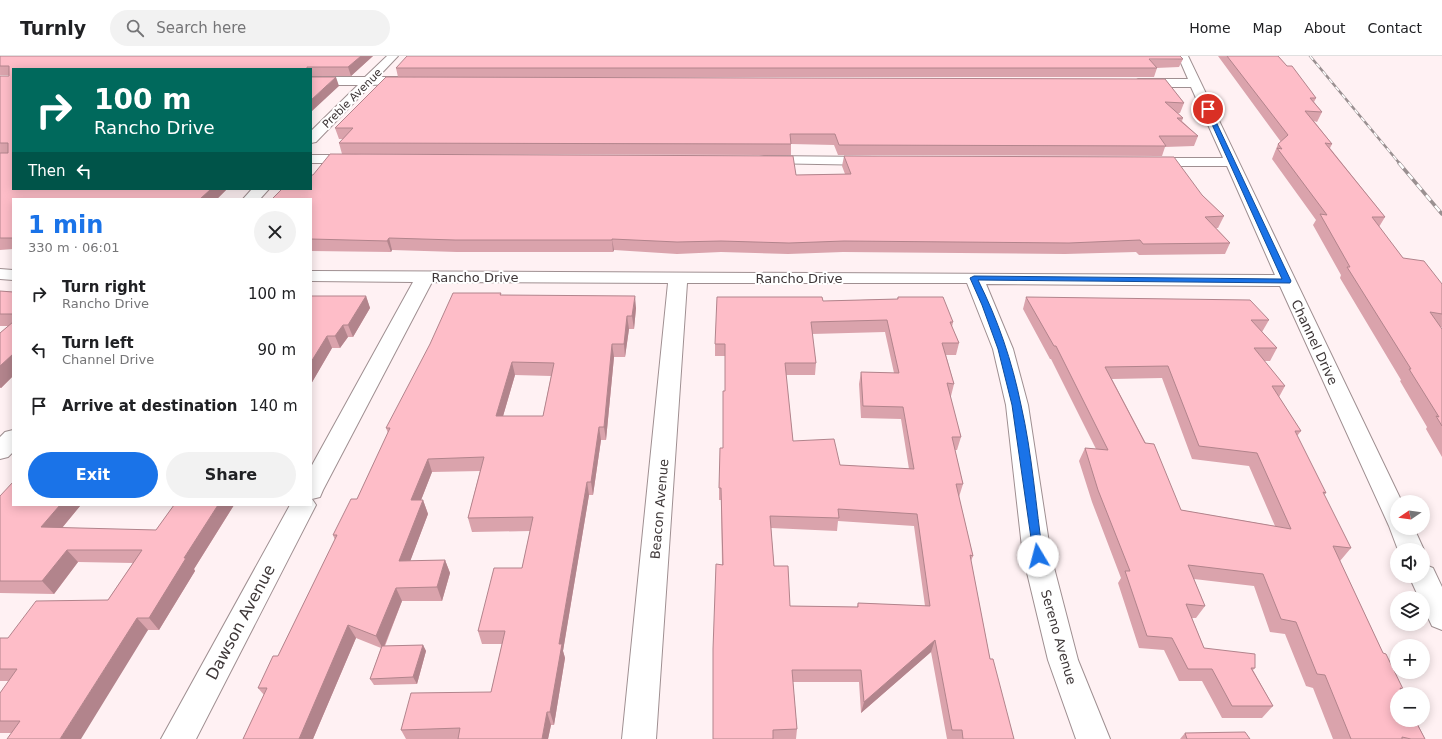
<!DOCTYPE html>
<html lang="en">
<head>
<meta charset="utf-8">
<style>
  :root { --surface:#fff; --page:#f2f2f2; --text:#202124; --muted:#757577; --line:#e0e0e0; --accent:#1a73e8 }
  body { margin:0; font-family:"DejaVu Sans",sans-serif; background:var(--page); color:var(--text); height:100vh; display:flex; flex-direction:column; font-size:15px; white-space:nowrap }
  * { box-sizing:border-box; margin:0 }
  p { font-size:13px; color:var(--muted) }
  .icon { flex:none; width:22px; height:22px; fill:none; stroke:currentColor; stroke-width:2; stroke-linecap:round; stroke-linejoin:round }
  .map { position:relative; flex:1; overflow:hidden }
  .drawer { position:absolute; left:12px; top:142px; width:300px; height:308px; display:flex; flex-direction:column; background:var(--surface); border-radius:0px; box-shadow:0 2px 10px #0003 }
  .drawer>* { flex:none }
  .hud { position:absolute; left:12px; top:12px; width:300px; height:122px; border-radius:0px; box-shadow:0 2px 10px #0003; background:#00695c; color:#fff; overflow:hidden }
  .needle { width:26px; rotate:257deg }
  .buttons { position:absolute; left:1390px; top:439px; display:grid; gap:8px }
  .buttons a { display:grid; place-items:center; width:40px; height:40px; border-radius:50%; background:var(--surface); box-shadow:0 2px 10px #0003; font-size:20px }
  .pin { position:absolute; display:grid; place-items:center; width:34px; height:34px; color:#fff; margin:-17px; border:2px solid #fff; border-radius:50%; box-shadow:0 1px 4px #0007 }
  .me { position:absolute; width:44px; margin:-22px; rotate:352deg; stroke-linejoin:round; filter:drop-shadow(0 0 3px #0008) }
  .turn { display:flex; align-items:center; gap:14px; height:84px; padding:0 16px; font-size:18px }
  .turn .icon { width:52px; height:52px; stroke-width:2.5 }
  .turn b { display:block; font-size:28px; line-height:34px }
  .then { display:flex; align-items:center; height:38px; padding:0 16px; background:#0003; gap:8px; font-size:15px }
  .round { display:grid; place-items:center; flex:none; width:42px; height:42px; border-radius:21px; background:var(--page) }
  .headline { display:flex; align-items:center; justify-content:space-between; height:68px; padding:0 16px }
  h1 { font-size:24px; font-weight:700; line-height:30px; color:var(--accent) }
  .action { display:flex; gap:8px; margin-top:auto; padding:8px 16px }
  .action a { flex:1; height:46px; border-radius:24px; background:var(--accent); color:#fff; font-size:16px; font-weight:700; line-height:46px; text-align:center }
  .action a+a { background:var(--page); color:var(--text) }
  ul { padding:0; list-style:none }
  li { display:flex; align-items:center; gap:12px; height:56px; padding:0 16px }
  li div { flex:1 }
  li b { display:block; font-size:15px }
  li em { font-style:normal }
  header { display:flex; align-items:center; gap:24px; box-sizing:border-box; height:56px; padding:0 20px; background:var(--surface); border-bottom:1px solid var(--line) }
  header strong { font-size:19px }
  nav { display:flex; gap:22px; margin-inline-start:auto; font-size:14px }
  .search { width:280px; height:36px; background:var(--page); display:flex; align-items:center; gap:10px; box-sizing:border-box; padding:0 14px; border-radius:22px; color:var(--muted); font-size:15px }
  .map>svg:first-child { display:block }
</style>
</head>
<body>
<header>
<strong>Turnly</strong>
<div class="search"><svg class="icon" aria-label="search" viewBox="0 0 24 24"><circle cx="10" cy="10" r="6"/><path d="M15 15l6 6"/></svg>Search here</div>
<nav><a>Home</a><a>Map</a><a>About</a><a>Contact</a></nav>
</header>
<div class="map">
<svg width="1442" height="683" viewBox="0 0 1442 683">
  <rect width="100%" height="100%" fill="#fff1f3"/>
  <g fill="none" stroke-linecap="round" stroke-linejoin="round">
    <defs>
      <path id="minor" d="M387,0h11l-20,21h34l4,2 2,2 -2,2 -45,2 -55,57 -5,1v-12l47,-46h-47v-8h54z
        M1178,0h10l214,446h-5v26h17l10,22 -1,3v-3h-25l-9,-24 -109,-240 -294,-2 27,65 15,56 23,151 27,104 32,79h-34l-28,-79 -25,-104 -17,-151 -13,-56 -26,-66h-280l-31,456h-34l46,-456 -236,-1 -109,208 -3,7 -8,2 4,6 -120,234h-35l129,-234h21v-38l102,-185 -102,-1v-10l964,4 -48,-109h-79l-5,-1 -2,-3 2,-3 5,-1h75l-32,-71h-53l-6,-4 6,-4h50z
        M311,99h45l5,1 2,3 -2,3 -5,1h-45z
        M764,100l110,1 5,1 2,3 -2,3 -5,1 -115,-2 -2,-3 2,-3z
        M252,133h17l-9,10h-17z
        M0,213l13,1v10l-13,-1z
        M13,374v22l-5,5 -8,2v-22l5,-5z
        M1423,508l10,4 9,19v43l-10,-4 -9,-19v-9h-4l-10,-22h14z"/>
    </defs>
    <use href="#minor" stroke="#9f8f91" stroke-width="2"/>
    <use href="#minor" fill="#fff" fill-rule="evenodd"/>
    <defs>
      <path id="rail-far1" d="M1310,0l90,108"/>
      <path id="rail" d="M1399,107l43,51"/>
    </defs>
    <use href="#rail-far1" stroke="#9a9091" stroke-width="2.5"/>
    <use href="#rail" stroke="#9a9091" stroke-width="3.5"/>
    <use href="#rail-far1" stroke="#fff" stroke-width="1.5" stroke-dasharray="5" stroke-linecap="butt"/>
    <use href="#rail" stroke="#fff" stroke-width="2.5" stroke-dasharray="7" stroke-linecap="butt"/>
  </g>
  <path fill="#daa3ac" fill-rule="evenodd" d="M0,0h373l-22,20h-40v-7h-298v120h214l-10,10h-204v50l-13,1v-174h9v-1h-9z
    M1218,0h60l38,42 -2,4 8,10 -5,10 -3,-1 18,23 -2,4 55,69 -6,10 24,31 39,26v43h-1l1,2v128l-16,-28 1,-2 -27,-46 1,-1 -61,-102 1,-3 -28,-50 3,-5 -44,-61 6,-15 3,-2z
    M1183,3l-4,8 -23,1h1l-3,9h-756l-2,-9z
    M1165,23l19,24 -4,10h-2l5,5 -1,3 16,15 -4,10 -29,1 -3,9 -324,-1 -4,-10 -43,-1v11l-449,-1 -3,-11 4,-4h-4l-4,-11z
    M844,100l358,39 22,21 -6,12h-2l14,15 -5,11 -86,1 -3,-3 -71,2 -222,-2 -55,2 -67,-2 -44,2 -63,-4 -1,2h-156l-65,-2 -1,2 -80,-1v-52l485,-24 49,-1 -3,-8z
    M0,235l13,1v84l-12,12h-1v-55l8,-7h-8z
    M501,237v2l135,13 -2,21h-5l-4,28h-11l-8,83h-5l-8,55h-4l-26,156 2,7 -11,67h-3l-3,14h-142l-5,-9 90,-38 11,-48h-20l-4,-13 44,-63 8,-37 -58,1 -4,-14 12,-47 -48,1 -11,28h2l5,14 -18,47 35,-1 5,13 -8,28h-40l-17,45 38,-1 3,6 -9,33 -43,1 -4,-6 11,-31 -25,-10 -43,101h-70l21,-44 -6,-7 20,-32 57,-116 -2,-5 24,-36 31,-66 -2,-5zM515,319l36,1 -8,40h-40z
    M311,240h55l4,12 -17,29h-5l-8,11h-8l-21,36z
    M898,241l55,25 -1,5 7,16 -3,12h-10l8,29 -3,12h-1l11,41 -4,13h-2l8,34 -4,13 14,59 -2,5 19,98 24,80h-67l-16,-87 -70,61 -2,-31h-66l4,47 -1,10h-83l9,-174 -1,-65h-2v-12l4,-40 2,-57v-35h-10v-12l108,-43 74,-2zM885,276l9,41 -33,-1 -2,12 2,34 40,1 8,50 -69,-4 -47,-24 -7,-66h29l1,-12 -4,-29zM838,465l76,5 11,80 -67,-3 -1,4 -67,-1 -16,-40 -3,-38 66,3z
    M1026,241l243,23 -7,12 15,16 -7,13h-6l21,25 -6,11 22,34 -4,5 29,57 -2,2 27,53 -11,13 43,92 20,36 -2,1 24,49h-92l-20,-51 -7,-2 -21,-52 -15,-2 -16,-46 -60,-7 11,27 -9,12h-4l12,30 51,20 -2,2 20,36 -11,12h-40l-20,-37h-23l-15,-31 -25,-2 -21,-65 3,-5 -29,-76 -13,-41 6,-13 11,1 -45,-90h-1l-27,-50zM1162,322l30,81 57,7 26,60 -94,-16 -69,-131z
    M0,440l13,9h66l1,1 -18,22 94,2 18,-25h60l-40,64 1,2 -36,59h-11l-136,103h-12v-40l9,-12h-9v-43h8l100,-38 25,-37 -55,-1 -24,32 -54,-1z
    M1185,677l65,6h-70z"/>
  <path fill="#b2848c" d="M361,0h12l-22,20 -3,-9z
    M336,21l3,9 -28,26v-12z
    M211,133h16l-10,10h-17z
    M389,182l3,12 -1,2 -4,-11z
    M612,183l2,11 -1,2 -1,-12z
    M366,240l4,12 -17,29 -5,-12z
    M635,240l1,12 -2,21 -2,-13z
    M627,260l2,13 -4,28 -1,-13z
    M343,269l5,12 -8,11 -5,-12z
    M327,280l5,12 -21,36v-22z
    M612,288l2,13 -8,83 -2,-13z
    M13,298v22l-12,12 -1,-1v-21z
    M512,306l3,13 -16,55 -3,-14z
    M599,371l2,13 -8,55 -2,-13z
    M428,403l4,13 -16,41 -5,-13z
    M587,426l2,13 -26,156 2,7 -11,67 -4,-13 9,-68z
    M423,444l5,14 -23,61 -6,-14z
    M59,449h20l1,1 -28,34 -11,-13z
    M218,449h16l-40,64 1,2 -36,59 -10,-12 35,-60z
    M67,494l11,12 -24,32 -12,-13z
    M445,504l5,13 -8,28 -5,-14z
    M396,532l6,13 -19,48 -7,-13z
    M137,562l11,12 -67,109h-21z
    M348,569l8,13 -43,101h-14z
    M935,584l-4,12 -70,61 3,-11z
    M423,589l3,6 -9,33 -4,-7z
    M547,656l4,13 -3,14h-6z"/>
  <path fill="#febdc8" stroke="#b2848c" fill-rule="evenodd" d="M0,0h361l-13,11h-41v2h-294v120h198l-11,10h-187v39h-13v-85h8v-10h-8v-67h9v-10h-9z
    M407,0h773l3,3h-34l8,9h-761z
    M1227,0h51l9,10h5l24,32h-6l12,14 -17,-1 27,33 -7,-1 60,74h-13l31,41 21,3 18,23v30l-12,-2 12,17v97l-6,-10 3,1 -30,-48h2l-64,-102h3l-30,-53 7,1 -50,-67 5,1 -4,-5 10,-9z
    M311,21h25l-25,23z
    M386,21l779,2 19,24 -19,-1 18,16h-6l21,18h-39l7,10 -327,-1 -4,-11h-45l1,10 -452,-1 14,-15h-18z
    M330,98l463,2 3,19 55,-1 -7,-18 330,1 28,38 22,21 -19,1 25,26 -87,1 -3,-4 -71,3 -225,-2 -55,2 -68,-2 -44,1 -65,-3v1h-157l-66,-2 -2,3 -76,-2v-40h-39l10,-10h29v-14h2z
    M0,235l13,1v22h-13z
    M453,237h48l-1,2 135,1 -3,20h-5l-3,28h-12l-8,83h-5l-8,55h-4l-28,162h3l-12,68h-3l-5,27h-84l2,-11 -59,2 10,-37 80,-1 14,-61h-27l16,-63h28l11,-51 -65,1 16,-61 -56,2 -17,41h12l-24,61 46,-1 -8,27 -41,1 -20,48 -28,-11 -49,114h-56l24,-51h-9l15,-32h5l59,-121h-4l18,-36h6l33,-71h-4l44,-84zM512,306l42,1 -11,53h-47z
    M311,240h55l-18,29h-5l-8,11h-8l-16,26z
    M717,241h105l1,4 75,-2v-2h45l10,25h-3l9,21h-17l12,41 -7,-1 14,54h-9l11,47h-7l17,72 -3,-1 20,104h3l21,80h-51l-1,-9h-10l-17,-90 -71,62 -3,-32h-69l5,59 -24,1v9h-60v-90l3,-85 7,1 -2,-77h-2l1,-40h3v-57h2v-47h-10zM887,264l12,53 -38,-1 2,34 40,1 11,62 -74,-4 -6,-26 -41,2 -8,-78h31l-5,-41zM838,453l79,5 13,92 -72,-3v4l-68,-1 -2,-40h-14l-4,-50 69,2z
    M1026,241l224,3 19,20h-18l26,28h-23l31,38h-13l29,45h-6l31,62 -3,-1 28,56 -18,-2 50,107 3,1 17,35 -3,-1 3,6h-6v26h18l10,19h-14l-9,-2v2h-51l-26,-64 -8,-1 -21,-52 -15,-3 -18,-45 -75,-9 17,41 -19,-2 18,44 51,6v14h-4l22,38h-41l-20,-37h-24l-16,-31 -25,-2 -22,-65h5l-32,-81 -13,-42 23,2 -52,-104h-2zM1168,310l31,80 58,7 34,76 -110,-19 -27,-66 -9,-1 -40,-76z
    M13,266v32l-13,12v-33z
    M13,426v23h47l-19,22 115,3 18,-25h44l-34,53h2l-37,60h-12l-77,121h-53l13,-18h-20v-28l17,-24h-17v-31h8l28,-37 72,-1 34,-50h-75l-25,31h-42v-85z
    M423,589l-10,32 -43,2 12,-33z
    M1245,676l5,7h-63l-2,-6z"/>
  <path fill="#1a73e8" stroke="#114b97" d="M1208,52l2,1 81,172 -1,2 -312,-3c20,40 34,81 43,125 11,48 15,102 22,151l-2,3h-7l-22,-154 -14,-56 -16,-44 -12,-27 4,-2 308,3 -77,-170z"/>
  <g text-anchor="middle" stroke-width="4" stroke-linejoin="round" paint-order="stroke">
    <g font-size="11" fill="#3e3738" stroke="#fff">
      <text transform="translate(352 42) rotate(-45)" y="4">Preble Avenue</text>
    </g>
    <g font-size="13" fill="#3e3738" stroke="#fff">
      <text x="475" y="226">Rancho Drive</text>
      <text x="799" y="227">Rancho Drive</text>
      <text transform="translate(1315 286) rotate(65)" y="5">Channel Drive</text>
      <text transform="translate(659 453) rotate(-85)" y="5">Beacon Avenue</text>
      <text transform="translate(1059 581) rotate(74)" y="5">Sereno Avenue</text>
    </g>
    <g font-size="16" fill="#3e3738" stroke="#fff">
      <text transform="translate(240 566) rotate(-62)" y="6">Dawson Avenue</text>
    </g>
  </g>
</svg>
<div class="buttons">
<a><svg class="needle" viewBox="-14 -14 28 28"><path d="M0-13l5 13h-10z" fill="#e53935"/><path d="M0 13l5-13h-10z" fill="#757577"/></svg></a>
<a><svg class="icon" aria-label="sound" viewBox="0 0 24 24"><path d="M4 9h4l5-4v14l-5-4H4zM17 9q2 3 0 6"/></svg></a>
<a><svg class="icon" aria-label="layers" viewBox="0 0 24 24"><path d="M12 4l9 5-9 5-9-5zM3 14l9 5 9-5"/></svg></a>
<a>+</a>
<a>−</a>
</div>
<div class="pin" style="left:1208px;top:53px;background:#d93025"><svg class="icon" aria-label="arrive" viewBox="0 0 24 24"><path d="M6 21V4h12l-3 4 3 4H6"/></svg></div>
<svg class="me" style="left:1038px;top:500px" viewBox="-20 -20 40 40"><circle r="19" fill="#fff"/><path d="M0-13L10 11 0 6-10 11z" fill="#1a73e8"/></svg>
<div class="hud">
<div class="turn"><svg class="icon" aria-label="right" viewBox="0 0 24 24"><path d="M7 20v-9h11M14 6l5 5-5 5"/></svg><div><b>100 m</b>Rancho Drive</div></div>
<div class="then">Then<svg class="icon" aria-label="left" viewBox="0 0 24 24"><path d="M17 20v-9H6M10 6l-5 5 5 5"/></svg></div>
</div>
<section class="drawer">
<div class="headline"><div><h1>1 min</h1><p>330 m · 06:01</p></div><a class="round"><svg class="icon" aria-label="close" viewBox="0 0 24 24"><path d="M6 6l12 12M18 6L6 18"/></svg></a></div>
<ul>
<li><svg class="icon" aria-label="right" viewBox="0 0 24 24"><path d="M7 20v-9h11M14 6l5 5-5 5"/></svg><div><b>Turn right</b><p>Rancho Drive</p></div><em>100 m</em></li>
<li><svg class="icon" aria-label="left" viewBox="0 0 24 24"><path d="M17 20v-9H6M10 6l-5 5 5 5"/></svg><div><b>Turn left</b><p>Channel Drive</p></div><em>90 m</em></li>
<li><svg class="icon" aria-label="arrive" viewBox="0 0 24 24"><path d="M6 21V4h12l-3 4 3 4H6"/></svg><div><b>Arrive at destination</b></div><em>140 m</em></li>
</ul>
<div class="action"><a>Exit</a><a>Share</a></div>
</section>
</div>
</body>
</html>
